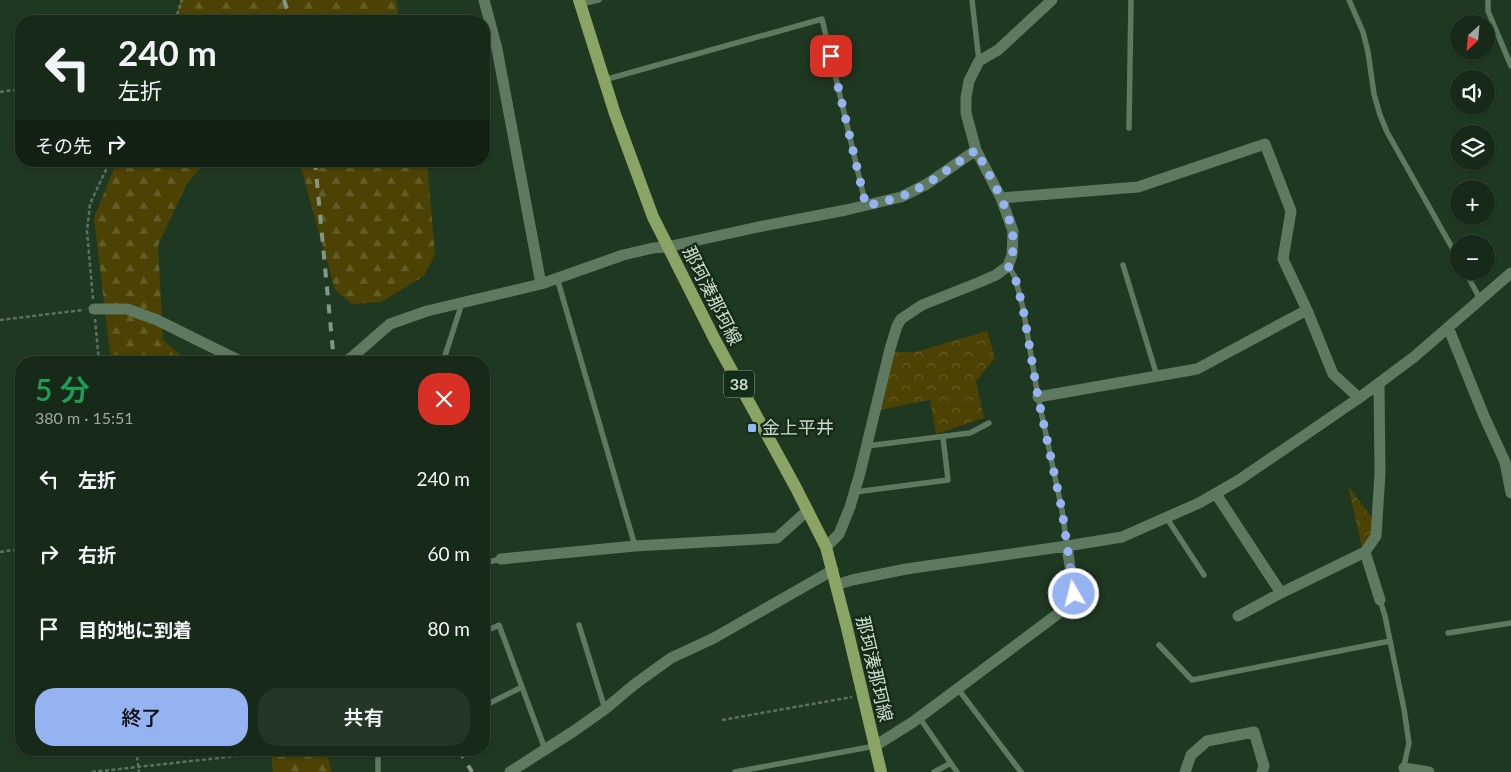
<!DOCTYPE html>
<html lang="ja">
<head>
<meta charset="utf-8">
<style>
  :root { --surface:#172a19; --page:#243626; --text:#f1f3f6; --muted:#9ea7a2; --line:#364638; --accent:#95b2f1 }
  body { margin:0; font-family:Lato,"Noto Sans JP",sans-serif; background:var(--page); color:var(--text); height:100vh; display:flex; flex-direction:column; font-size:19px; white-space:nowrap }
  * { box-sizing:border-box; margin:0 }
  p { font-size:16px; color:var(--muted) }
  .icon { flex:none; width:28px; height:28px; fill:none; stroke:currentColor; stroke-width:2; stroke-linecap:round; stroke-linejoin:round }
  .map { position:relative; flex:1; overflow:hidden }
  .details { position:absolute; left:15px; top:356px; width:475px; height:400px; display:flex; flex-direction:column; background:var(--surface); border-radius:20px; box-shadow:0 1px 4px #0004,0 0 0 1px var(--line) }
  .details>* { flex:none }
  .top-card { position:absolute; left:15px; top:15px; width:475px; height:152px; border-radius:20px; box-shadow:0 1px 4px #0004,0 0 0 1px var(--line); background:#172a19; color:var(--text); overflow:hidden }
  .needle { width:32px; rotate:206deg }
  .controls { position:absolute; left:1450px; top:15px; display:grid; gap:10px }
  .controls a { display:grid; place-items:center; width:45px; height:45px; border-radius:50%; background:var(--surface); box-shadow:0 1px 4px #0004,0 0 0 1px var(--line); font-size:25px }
  .pin { position:absolute; display:grid; place-items:center; width:42px; height:42px; color:#fff; margin:-21px; border-radius:10px; box-shadow:0 2px 8px #0006 }
  .me { position:absolute; width:55px; margin:-28px; rotate:352deg; stroke-linejoin:round; filter:drop-shadow(0 0 4px #0008) }
  .turn { display:flex; align-items:center; gap:18px; height:105px; padding:0 20px; font-size:22px }
  .turn .icon { width:65px; height:65px; stroke-width:2.5 }
  .turn b { display:block; font-size:35px; line-height:42px }
  .then { display:flex; align-items:center; height:48px; padding:0 20px; background:#0003; gap:10px; font-size:19px }
  .round { display:grid; place-items:center; flex:none; width:52px; height:52px; border-radius:20px; background:var(--page) }
  .head { display:flex; align-items:center; justify-content:space-between; height:85px; padding:0 20px }
  h1 { font-size:30px; font-weight:600; line-height:38px; color:#1e9e55 }
  .button { display:flex; gap:10px; margin-top:auto; padding:10px 20px }
  .button a { flex:1; height:58px; border-radius:20px; background:var(--accent); color:#111; font-size:20px; font-weight:600; line-height:58px; text-align:center }
  .button a+a { background:var(--page); color:var(--text) }
  ul { padding:0; list-style:none }
  li { display:flex; align-items:center; gap:15px; height:75px; padding:0 20px }
  li div { flex:1 }
  li b { display:block; font-size:19px }
  li em { font-style:normal }
  .map>svg:first-child { display:block }
</style>
</head>
<body>
<div class="map">
<svg width="1511" height="772" viewBox="0 0 1511 772">
  <defs>
    <pattern id="forest-firs" width="22" height="20" patternUnits="userSpaceOnUse" patternTransform="scale(1.25)"><rect width="22" height="20" fill="#4b4204"/><path d="M5 1l3.5 6h-7zM16 11l3.5 6h-7z" fill="#645d27"/></pattern>
    <pattern id="park-crowns" width="20" height="18" patternUnits="userSpaceOnUse" patternTransform="scale(1.25)"><rect width="20" height="18" fill="#4b4204"/><path d="M2 6a3 3 0 1 1 6 0M12 15a3 3 0 1 1 6 0" fill="none" stroke="#645d27"/></pattern>
  </defs>
  <rect width="100%" height="100%" fill="#1f3821"/>
  <path fill="url(#forest-firs)" d="M180,0h216l4,21h-226z
    M117,161h89l-19,23 -29,61 5,95 26,22h-78l-17,-144z
    M299,161h128l8,94 -11,21 -43,26 -29,2 -17,-14z
    M271,750h55l6,22h-59z"/>
  <path fill="url(#park-crowns)" d="M987,331l8,27 -19,23 8,37 -48,16 -6,-34 -51,10 13,-58h23z
    M1348,486l25,33 -1,17 -10,11z"/>
  <g fill="none" stroke-linecap="round" stroke-linejoin="round">
    <path stroke="#5d725e" stroke-width="2.5" stroke-dasharray="4 2.5" stroke-linecap="butt" d="M175,21l7,-21
      M0,92l21,-3
      M93,299l-6,-68 3,-27 20,-43
      M95,319l4,43
      M0,320l83,-10
      M0,552l21,-3
      M722,720l130,-23
      M136,750l3,22
      M92,772l172,-19"/>
    <path stroke="#5e795f" stroke-width="5.5" d="M972,0l7,61
      M1349,0l14,32 5,20 6,42 6,21 7,17 72,128
      M1488,0v11l23,55
      M580,4l19,-4
      M604,80l218,-61 44,187
      M1129,128l2,-128
      M1123,265l34,111
      M1008,266l7,11 8,31 15,89 24,113 5,36
      M1465,271l15,28
      M557,278l78,268
      M443,362l19,-59
      M867,446l103,-13 19,-10
      M855,492l93,-12 -5,-43
      M1166,517l38,58
      M484,563l17,-4
      M1380,600l5,16 19,93 5,34 -6,27
      M579,625l26,84
      M484,632l15,-7 46,124
      M1448,633l63,-10
      M1159,645l33,35 198,-39
      M958,689l63,83
      M484,706l38,-19
      M919,717l38,55
      M378,772v-22
      M735,772l140,-26
      M934,772l17,-9"/>
    <path stroke="#5e795f" stroke-width="11" d="M484,0l13,49 44,235
      M1001,198l137,-11 127,-43 26,67 -8,48 24,51 26,64 26,24
      M94,309h33l30,11 85,42
      M1448,327l36,89 21,46 6,31
      M343,362l8,-4 39,-34 37,-13 114,-27 82,-29 30,-7 14,-1 91,-20 88,-17 55,-13 26,-13 49,-34
      M1379,383l1,90 -4,63 -11,16 15,48
      M1038,397l159,-28 110,-59
      M1216,494l65,99
      M826,547l13,-13 11,-27 10,-34 30,-124 7,-23 4,-7 21,-14 58,-23 16,-7 12,-9 4,-11 1,-24 -12,-33 -25,-48 -10,-37v-16l3,-16 10,-20 19,-11 54,-50
      M501,559l134,-13 142,-8 31,-28
      M836,585l16,-5 54,-11 161,-23 55,-9 77,-34 40,-23 120,-82 55,-41 97,-84
      M1238,616l43,-23 84,-41
      M875,746l38,-24 154,-115 7,-13 -7,-48
      M1404,768l25,4
      M510,772l64,-41 31,-22 30,-25 36,-26 43,-20 119,-68
      M1185,772l6,-17 16,-14 47,-9 10,34 -2,6"/>
    <path stroke="#89a465" stroke-width="12" d="M579,0l36,114 38,103 62,123 81,148 30,59 20,77 35,148"/>
    <path stroke="#849785" stroke-width="4" stroke-dasharray="9 9" stroke-linecap="butt" d="M284,0l7,21
      M315,161l19,201
      M459,750l13,22"/>
  </g>
  <g fill="none" stroke-linecap="round" stroke-linejoin="round">
    <path stroke="#95b2f1" stroke-width="9" stroke-dasharray="0 16.2" d="M831,56l35,150 35,-9 26,-13 49,-34c14,27 44,74 36,105 -1,4 -3,8 -4,11l7,11 8,31 15,89 24,113 12,84"/>
  </g>
  <rect fill="#92b7fd" stroke="#152d18" stroke-width="2" x="747" y="423" width="10" height="10" rx="2.5"/>
  <g text-anchor="middle" stroke-width="5" stroke-linejoin="round" paint-order="stroke">
    <rect fill="#152d18" stroke="#95a696" stroke-width="1" x="724" y="370.5" width="30" height="27" rx="4"/>
    <g font-size="16" font-weight="bold" fill="#ccdacc">
      <text x="739" y="390">38</text>
    </g>
    <g font-size="18" fill="#ccdacc" stroke="#152d18">
      <text transform="translate(712 296) rotate(63)" y="6">那珂湊那珂線</text>
      <text transform="translate(874 669) rotate(77)" y="6">那珂湊那珂線</text>
    </g>
    <g font-size="18" fill="#ccdacc" stroke="#152d18" text-anchor="start">
      <text x="762" y="434">金上平井</text>
    </g>
  </g>
</svg>
<div class="controls">
<a><svg class="needle" viewBox="-14 -14 28 28"><path d="M0-13l5 13h-10z" fill="#e53935"/><path d="M0 13l5-13h-10z" fill="#9ea7a2"/></svg></a>
<a><svg class="icon" aria-label="sound" viewBox="0 0 24 24"><path d="M4 9h4l5-4v14l-5-4H4zM17 9q2 3 0 6"/></svg></a>
<a><svg class="icon" aria-label="layers" viewBox="0 0 24 24"><path d="M12 4l9 5-9 5-9-5zM3 14l9 5 9-5"/></svg></a>
<a>+</a>
<a>−</a>
</div>
<div class="pin" style="left:831px;top:56px;background:#d93025"><svg class="icon" aria-label="arrive" viewBox="0 0 24 24"><path d="M6 21V4h12l-3 4 3 4H6"/></svg></div>
<svg class="me" style="left:1074px;top:594px" viewBox="-20 -20 40 40"><circle r="17" fill="#95b2f1" stroke="#fff" stroke-width="3"/><path d="M0-11L8 9 0 5-8 9z" fill="#fff"/></svg>
<div class="top-card">
<div class="turn"><svg class="icon" aria-label="left" viewBox="0 0 24 24"><path d="M17 20v-9H6M10 6l-5 5 5 5"/></svg><div><b>240 m</b>左折</div></div>
<div class="then">その先<svg class="icon" aria-label="right" viewBox="0 0 24 24"><path d="M7 20v-9h11M14 6l5 5-5 5"/></svg></div>
</div>
<section class="details">
<div class="head"><div><h1>5 分</h1><p>380 m · 15:51</p></div><a class="round" style="background:#d93025;color:#fff"><svg class="icon" aria-label="close" viewBox="0 0 24 24"><path d="M6 6l12 12M18 6L6 18"/></svg></a></div>
<ul>
<li><svg class="icon" aria-label="left" viewBox="0 0 24 24"><path d="M17 20v-9H6M10 6l-5 5 5 5"/></svg><div><b>左折</b></div><em>240 m</em></li>
<li><svg class="icon" aria-label="right" viewBox="0 0 24 24"><path d="M7 20v-9h11M14 6l5 5-5 5"/></svg><div><b>右折</b></div><em>60 m</em></li>
<li><svg class="icon" aria-label="arrive" viewBox="0 0 24 24"><path d="M6 21V4h12l-3 4 3 4H6"/></svg><div><b>目的地に到着</b></div><em>80 m</em></li>
</ul>
<div class="button"><a>終了</a><a>共有</a></div>
</section>
</div>
</body>
</html>
